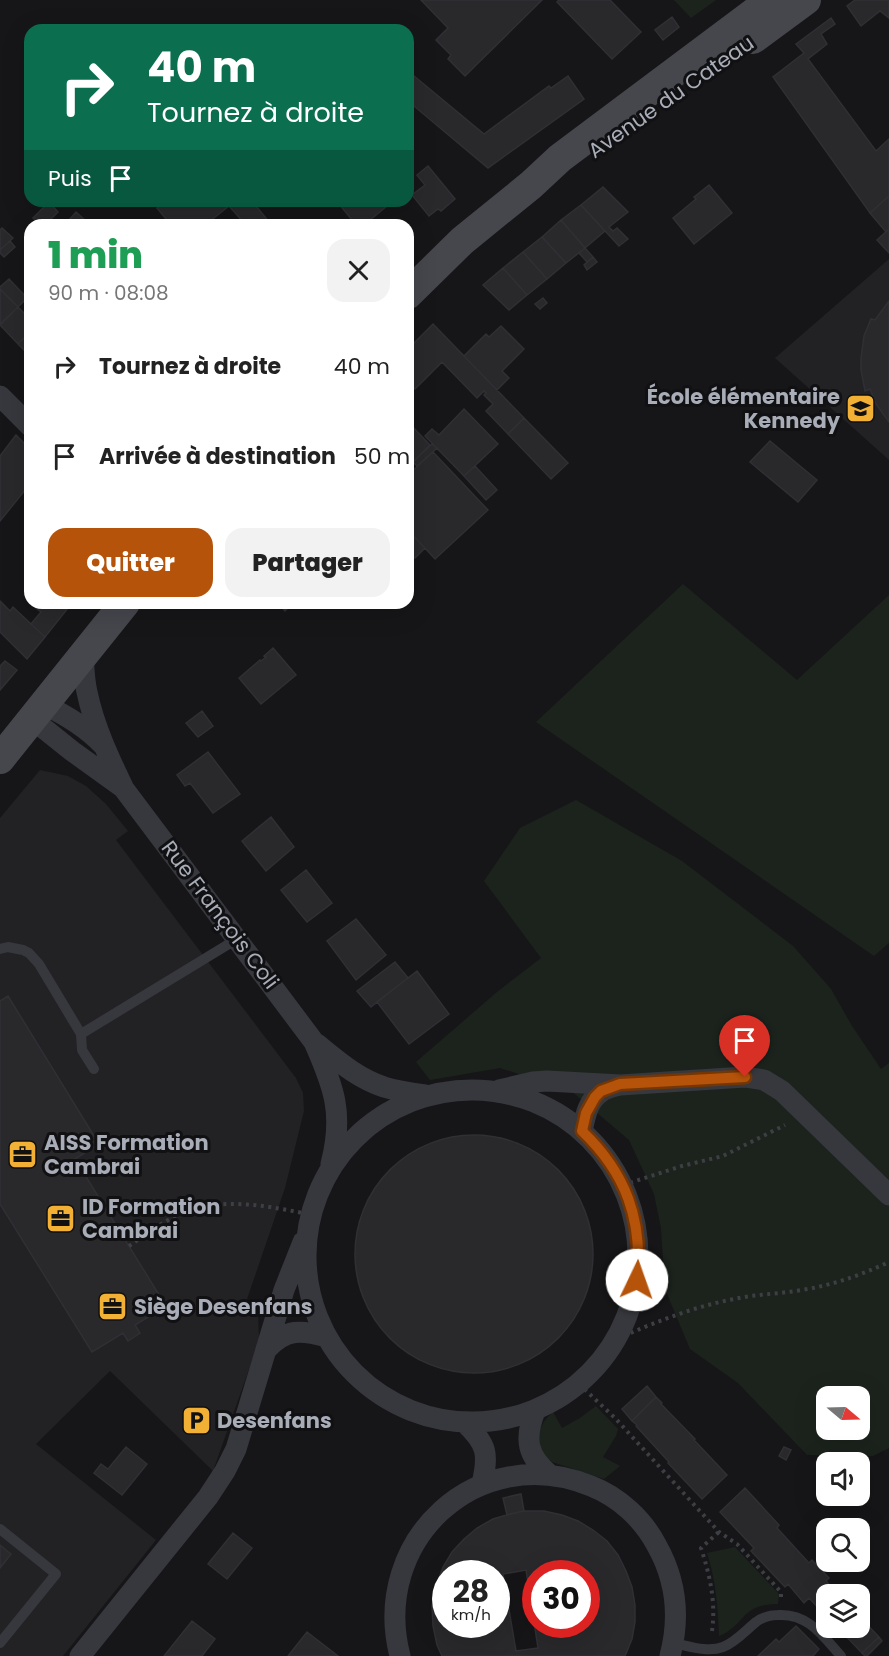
<!DOCTYPE html>
<html lang="fr">
<head>
<meta charset="utf-8">
<style>
  :root { --surface:#fff; --page:#f2f2f2; --text:#222; --muted:#767676; --accent:#b45309 }
  body { margin:0; font-family:Poppins,sans-serif; background:var(--page); color:var(--text); height:100vh; display:flex; flex-direction:column; font-size:22px; white-space:nowrap }
  * { box-sizing:border-box; margin:0 }
  p { font-size:20px; color:var(--muted) }
  .icon { flex:none; width:33px; height:33px; fill:none; stroke:currentColor; stroke-width:2; stroke-linecap:round; stroke-linejoin:round }
  .map { position:relative; flex:1; overflow:hidden }
  .details { position:absolute; left:24px; top:219px; width:390px; height:390px; display:flex; flex-direction:column; background:var(--surface); border-radius:18px; box-shadow:0 6px 24px #0002 }
  .details>* { flex:none }
  .top-card { position:absolute; left:24px; top:24px; width:390px; height:183px; border-radius:18px; box-shadow:0 6px 24px #0002; background:#0b6e4f; color:#fff; overflow:hidden }
  .needle { width:39px; rotate:109deg }
  .fabs { position:absolute; left:816px; top:1386px; display:grid; gap:12px }
  .fabs a { display:grid; place-items:center; width:54px; height:54px; border-radius:12px; background:var(--surface); box-shadow:0 6px 24px #0002; font-size:30px }
  .speed { position:absolute; left:432px; top:1560px; display:flex; gap:12px; font-size:30px; font-weight:700; text-align:center }
  .speed>* { display:grid; place-content:center; width:78px; height:78px; border-radius:50%; background:var(--surface); box-shadow:0 6px 24px #0002; line-height:1 }
  .speed small { font-size:15px; font-weight:400 }
  .speed .limit { border:9px solid #d22; background:#fff; color:#111 }
  .pin { position:absolute; display:grid; place-items:center; width:51px; height:51px; color:#fff; margin:-62px -26px; border-radius:50% 50% 50% 0; rotate:-45deg; box-shadow:0 0 6px #0007 }
  .pin .icon { rotate:45deg }
  .me { position:absolute; width:66px; margin:-33px; rotate:3deg; stroke-linejoin:round; filter:drop-shadow(0 0 4px #0008) }
  .turn { display:flex; align-items:center; gap:21px; height:126px; padding:0 24px; font-size:27px }
  .turn .icon { width:78px; height:78px; stroke-width:2.5 }
  .turn b { display:block; font-size:42px; line-height:51px }
  .then { display:flex; align-items:center; height:57px; padding:0 24px; background:#0003; gap:12px; font-size:22px }
  .round { display:grid; place-items:center; flex:none; width:63px; height:63px; border-radius:18px; background:var(--page) }
  .summary { display:flex; align-items:center; justify-content:space-between; height:102px; padding:0 24px }
  h1 { font-size:36px; font-weight:800; line-height:45px; color:#1e9e55 }
  .primary-button { display:flex; gap:12px; margin-top:auto; padding:12px 24px }
  .primary-button a { flex:1; height:69px; border-radius:18px; background:var(--accent); color:#fff; font-size:24px; font-weight:800; line-height:69px; text-align:center }
  .primary-button a+a { background:var(--page); color:var(--text) }
  ul { padding:0; list-style:none }
  li { display:flex; align-items:center; gap:18px; height:90px; padding:0 24px }
  li div { flex:1 }
  li b { display:block; font-size:22px }
  li em { font-style:normal }
  .map>svg:first-child { display:block }
</style>
</head>
<body>
<div class="map">
<svg width="889" height="1656" viewBox="0 0 889 1656">
  <rect width="100%" height="100%" fill="#161618"/>
  <path fill="#222225" d="M889,259v201l-114,-102z
    M40,770l28,6 18,10 20,18 22,27 -12,9 180,238 7,15 1,18 -19,77 -40,117 13,4 1,32 -46,130 -103,-100 -74,73 120,96 -93,116h-63v-838z"/>
  <path fill="#1c231d" fill-rule="evenodd" d="M674,0h42l-25,18z
    M683,584l114,96 92,-85v348l-15,13 -338,-234z
    M576,800l106,61 111,85 38,43 21,37 29,43 8,-6v385l-16,8 -66,-1 -69,-72 -48,-34 -25,-60 -4,-61 -7,-34 -25,-54 -59,-50 -70,-22 -70,12 -14,-18 81,-70 44,-34 -57,-77 36,-53zM826,1396h34v34h-34z
    M596,1406l22,23 -2,7 -13,21 17,9 -16,13 -52,-17c-20,-15 -16,-36 1,-50l9,16 18,-10z
    M735,1547l44,47 -1,10c-38,0 -32,21 -59,32 -1,-29 -3,-55 -12,-83z"/>
  <path fill="#29292c" stroke="#303034" stroke-width="1.5" fill-rule="evenodd" d="M421,0h121l-77,76 -17,-17 3,-4 -15,-15 12,-12z
    M559,0h51l31,32 -29,27 -55,-57z
    M855,0h34v18l-9,-7 -19,15 -14,-20z
    M672,17l7,10 -16,13 -8,-10z
    M831,18l4,6 -14,10 6,10 -19,15 68,92 13,-12v57l-19,17 -97,-136 31,-24 -8,-9z
    M408,71l76,63 65,-48 2,2 17,-12 16,23 -96,69 -80,-67z
    M428,166l27,33 -14,12 -3,-2 -9,7 -17,-21 13,-10 -8,-10z
    M709,185l23,28 -38,31 -21,-26 23,-19 -2,-2z
    M603,187l25,25 -19,15 4,4 4,-3 11,11 -9,7 -38,-41z
    M889,196v33l-3,3 -16,-19z
    M165,201h87l17,21 -3,3h-20l-17,-19 -24,19h-34l-14,-17z
    M345,201h48l-29,24h-8l-16,-20z
    M49,202l9,10 -13,13h-6l-6,-7z
    M581,205l24,26 -20,17 -24,-28z
    M76,212l10,9 -4,4h-11l-3,-4z
    M561,220l24,28 -19,15 -24,-26z
    M2,228l11,10 -13,12v-20z
    M889,229v24l-12,-13z
    M542,237l24,26 -19,16 -24,-27z
    M10,241l5,6 -11,10 -4,-4v-3z
    M585,248l8,9 -6,5 -8,-9z
    M523,252l24,27 -20,16 -24,-27z
    M593,257l4,5 -10,8 -3,-5z
    M503,268l24,27 -18,15 -26,-25z
    M9,279l18,19 -9,9 -18,-18v-2z
    M0,289l18,18 -18,17z
    M543,298l4,5 -7,6 -5,-5z
    M889,301v121l-13,-18 -6,-15 -5,2 -4,-21v-12l3,-22 7,-17 4,1z
    M18,307l12,12v13l-12,12 -18,-19z
    M433,324l91,94 -16,16 -22,-23 7,-7 -9,-9 2,-2 -2,-2 -7,7 -35,-36 -27,27 -2,-2 -2,2 -3,-3v-37z
    M501,326l23,23 -22,22 7,7 -12,12 -33,-34 22,-22 3,3z
    M30,332v24l-12,-12z
    M464,409l34,35 -34,32 -39,-40 7,-7 7,6z
    M524,418l44,45 -17,16 -43,-45z
    M408,422l22,23 -17,17 -5,-6z
    M16,435l14,14v35l-30,37v-65z
    M770,441l47,39 -19,22 -48,-40z
    M432,444l5,4 -20,18 -4,-4z
    M433,452l55,58 -53,49 -27,-29v-55z
    M475,466l22,24 -11,10 -22,-24z
    M408,530l17,18 -10,10 -7,-7z
    M0,601l10,10 3,-4 32,30 -18,22 -27,-27z
    M39,603h33l-27,34 -14,-13 10,-12 -5,-4z
    M278,603h15l-8,8z
    M273,648l23,27 -35,29 -22,-26 21,-18 1,1 5,-4 -2,-1z
    M5,661l12,9 -17,20v-24z
    M202,711l11,15 -15,11 -12,-14z
    M208,752l32,42 -27,19 -23,-30 -5,3 -8,-11z
    M271,817l23,30 -28,24 -24,-30z
    M306,870l26,33 -25,19 -26,-32z
    M356,919l30,36 -30,25 -29,-39z
    M395,962l13,16 -37,29 -14,-16z
    M417,971l32,43 -40,30 -32,-42z
    M8,996l91,148 -24,15 91,147 -31,19 5,8 -12,8 -5,-8 -31,19 -92,-148v-203z
    M355 1254a119 119 0 1 1 238 0a119 119 0 1 1-238 0Z
    M647,1386l9,11 -24,24 -10,-12z
    M656,1397l6,6 -1,1 34,35 -1,1 33,35 -25,24 -34,-36 1,-1 -33,-36 1,-1 -5,-4z
    M126,1447l21,17 -25,31 -28,-22 7,-9 7,5z
    M784,1447l7,3 -5,10 -7,-4z
    M745,1488l34,37 -2,3 32,35 3,-3 17,18 -3,3 12,13h-12v22l-17,-18 -5,5 -16,-19 -3,3 -34,-36 3,-3 -34,-36z
    M521,1494l3,17 -17,4 -4,-17z
    M524,1511h20l18,4 16,6 15,9 14,11 11,14 8,16 6,16 3,18v17l-3,17 -7,17h-183l-5,-11 -4,-19 -1,-20 4,-20 7,-19 9,-15 12,-13 13,-11 16,-9 17,-5zM526,1570l12,78 -22,3 -13,-77zM446,1574h50v50h-50zM536,1574h50v50h-50z
    M233,1533l19,15 -25,31 -19,-15z
    M0,1545l11,9 -11,14z
    M860,1617l19,20 -17,16 -23,-24 2,-1h19z
    M192,1621l23,18 -13,17h-38z
    M796,1626l23,23 -6,7h-55l18,-17 3,3z
    M307,1632l31,24h-50z
    M879,1637l3,4 -15,15h-2l-3,-3z"/>
  <g fill="none" stroke-linecap="round" stroke-linejoin="round">
    <path stroke="#3d3f44" stroke-width="4" stroke-dasharray="3 4.5" stroke-linecap="butt" d="M623,1185l59,-19 41,-10 62,-31
      M129,1246c16,-11 33,-24 51,-32 40,-18 90,-8 132,1
      M617,1339c38,-17 76,-32 117,-40 22,-5 45,-5 68,-9 31,-5 59,-15 87,-28
      M579,1384l36,34 104,114 18,12 44,48v5
      M712,1631c4,-29 -2,-55 -11,-83l18,-16"/>
    <path stroke="#37383d" stroke-width="10" d="M0,949l8,-2 15,3 6,3 10,11 42,70 1,16 12,19
      M81,1034l156,-95
      M0,1529l56,45 -56,69
      M673,1643c16,3 34,10 50,4 13,-5 23,-17 33,-25 7,-5 14,-7 22,-7 30,-2 45,21 63,41"/>
    <path stroke="#37383d" stroke-width="21" d="M0,396l30,30
      M83,654c1,13 1,26 4,38 7,34 22,66 37,97l190,253c20,45 30,72 17,122
      M43,704c23,11 43,23 60,41
      M32,719l40,32 50,36
      M317,1044c21,17 40,34 67,43 13,4 27,6 41,8
      M306 1256a166 166 0 1 1 332 0a166 166 0 1 1-332 0Z
      M499,1090l34,-8 14,-1 73,4 125,-8 19,3 18,11 107,104
      M582,1131c3,-14 6,-31 19,-39 5,-4 12,-5 18,-7
      M267,1349c19,-21 35,-19 60,-12
      M535,1411c-11,28 -8,45 15,64
      M465,1423c22,21 24,31 17,61
      M80,1656l128,-159 17,-26 11,-22 48,-159 19,-48
      M400,1656c-30,-116 78,-216 191,-170 28,11 52,33 66,60 19,34 23,72 13,110"/>
    <path stroke="#45474d" stroke-width="30" d="M753,39l53,-39
      M408,294l54,-53 69,-56 29,-27 211,-158
      M0,759l125,-156"/>
  </g>
  <g fill="none" stroke-linecap="round" stroke-linejoin="round">
    <defs>
      <path id="route" d="M637,1280c6,-60 -11,-107 -55,-149l4,-18 9,-16 6,-6 19,-7 125,-7"/>
    </defs>
    <use href="#route" stroke="#753606" stroke-width="15"/>
    <use href="#route" stroke="#b45309" stroke-width="10"/>
  </g>
  <defs>
    <symbol id="school-square" viewBox="-11 -11 22 22"><rect x="-9" y="-9" width="18" height="18" rx="4" fill="#f2b134" stroke="#111113"/><path d="M0-5L7-2L0 1L-7-2ZM-4 1L0 2.5L4 1V4Q0 6-4 4Z" fill="#111"/></symbol>
    <symbol id="office-square" viewBox="-11 -11 22 22"><rect x="-9" y="-9" width="18" height="18" rx="4" fill="#f2b134" stroke="#111113"/><path d="M-6-3h4V-5.5h4V-3h4V5H-6ZM-1-4.5V-3h2v-1.5ZM-6 0V1H6V0Z" fill="#111"/></symbol>
    <symbol id="parking-square" viewBox="-11 -11 22 22"><rect x="-9" y="-9" width="18" height="18" rx="4" fill="#f2b134" stroke="#111113"/><path d="M-3.5-5.5H1a3.5 3.5 0 0 1 0 7H-1V5.5H-3.5ZM-1-3.4V-.6H.8a1.4 1.4 0 0 0 0-2.8Z" fill="#111"/></symbol>
  </defs>
  <g fill-rule="evenodd">
    <use href="#school-square" x="844" y="392" width="33" height="33"/>
    <use href="#office-square" x="6" y="1138" width="33" height="33"/>
    <use href="#office-square" x="44" y="1202" width="33" height="33"/>
    <use href="#office-square" x="96" y="1290" width="33" height="33"/>
    <use href="#parking-square" x="180" y="1404" width="33" height="33"/>
  </g>
  <g text-anchor="middle" stroke-width="6" stroke-linejoin="round" paint-order="stroke">
    <g font-size="21" fill="#a8adb8" stroke="#111113">
      <text transform="translate(671 97) rotate(-35)" y="7">Avenue du Cateau</text>
      <text transform="translate(220 915) rotate(53)" y="7">Rue François Coli</text>
    </g>
    <g font-size="21" font-weight="bold" fill="#a8adb8" stroke="#111113" text-anchor="start">
      <text x="840" y="404" text-anchor="end">École élémentaire<tspan x="840" dy="24">Kennedy</tspan></text>
      <text x="44" y="1150">AISS Formation<tspan x="44" dy="24">Cambrai</tspan></text>
      <text x="82" y="1214">ID Formation<tspan x="82" dy="24">Cambrai</tspan></text>
      <text x="134" y="1314">Siège Desenfans</text>
      <text x="217" y="1428">Desenfans</text>
    </g>
  </g>
</svg>
<div class="fabs">
<a><svg class="needle" viewBox="-14 -14 28 28"><path d="M0-13l5 13h-10z" fill="#e53935"/><path d="M0 13l5-13h-10z" fill="#767676"/></svg></a>
<a><svg class="icon" aria-label="sound" viewBox="0 0 24 24"><path d="M4 9h4l5-4v14l-5-4H4zM17 9q2 3 0 6"/></svg></a>
<a><svg class="icon" aria-label="search" viewBox="0 0 24 24"><circle cx="10" cy="10" r="6"/><path d="M15 15l6 6"/></svg></a>
<a><svg class="icon" aria-label="layers" viewBox="0 0 24 24"><path d="M12 4l9 5-9 5-9-5zM3 14l9 5 9-5"/></svg></a>
</div>
<div class="speed"><div>28<small>km/h</small></div><div class="limit">30</div></div>
<div class="pin" style="left:745px;top:1077px;background:#d93025"><svg class="icon" aria-label="arrive" viewBox="0 0 24 24"><path d="M6 21V4h12l-3 4 3 4H6"/></svg></div>
<svg class="me" style="left:637px;top:1280px" viewBox="-20 -20 40 40"><circle r="19" fill="#fff"/><path d="M0-13L10 11 0 6-10 11z" fill="#b45309"/></svg>
<div class="top-card">
<div class="turn"><svg class="icon" aria-label="right" viewBox="0 0 24 24"><path d="M7 20v-9h11M14 6l5 5-5 5"/></svg><div><b>40 m</b>Tournez à droite</div></div>
<div class="then">Puis<svg class="icon" aria-label="arrive" viewBox="0 0 24 24"><path d="M6 21V4h12l-3 4 3 4H6"/></svg></div>
</div>
<section class="details">
<div class="summary"><div><h1>1 min</h1><p>90 m · 08:08</p></div><a class="round"><svg class="icon" aria-label="close" viewBox="0 0 24 24"><path d="M6 6l12 12M18 6L6 18"/></svg></a></div>
<ul>
<li><svg class="icon" aria-label="right" viewBox="0 0 24 24"><path d="M7 20v-9h11M14 6l5 5-5 5"/></svg><div><b>Tournez à droite</b></div><em>40 m</em></li>
<li><svg class="icon" aria-label="arrive" viewBox="0 0 24 24"><path d="M6 21V4h12l-3 4 3 4H6"/></svg><div><b>Arrivée à destination</b></div><em>50 m</em></li>
</ul>
<div class="primary-button"><a>Quitter</a><a>Partager</a></div>
</section>
</div>
</body>
</html>
